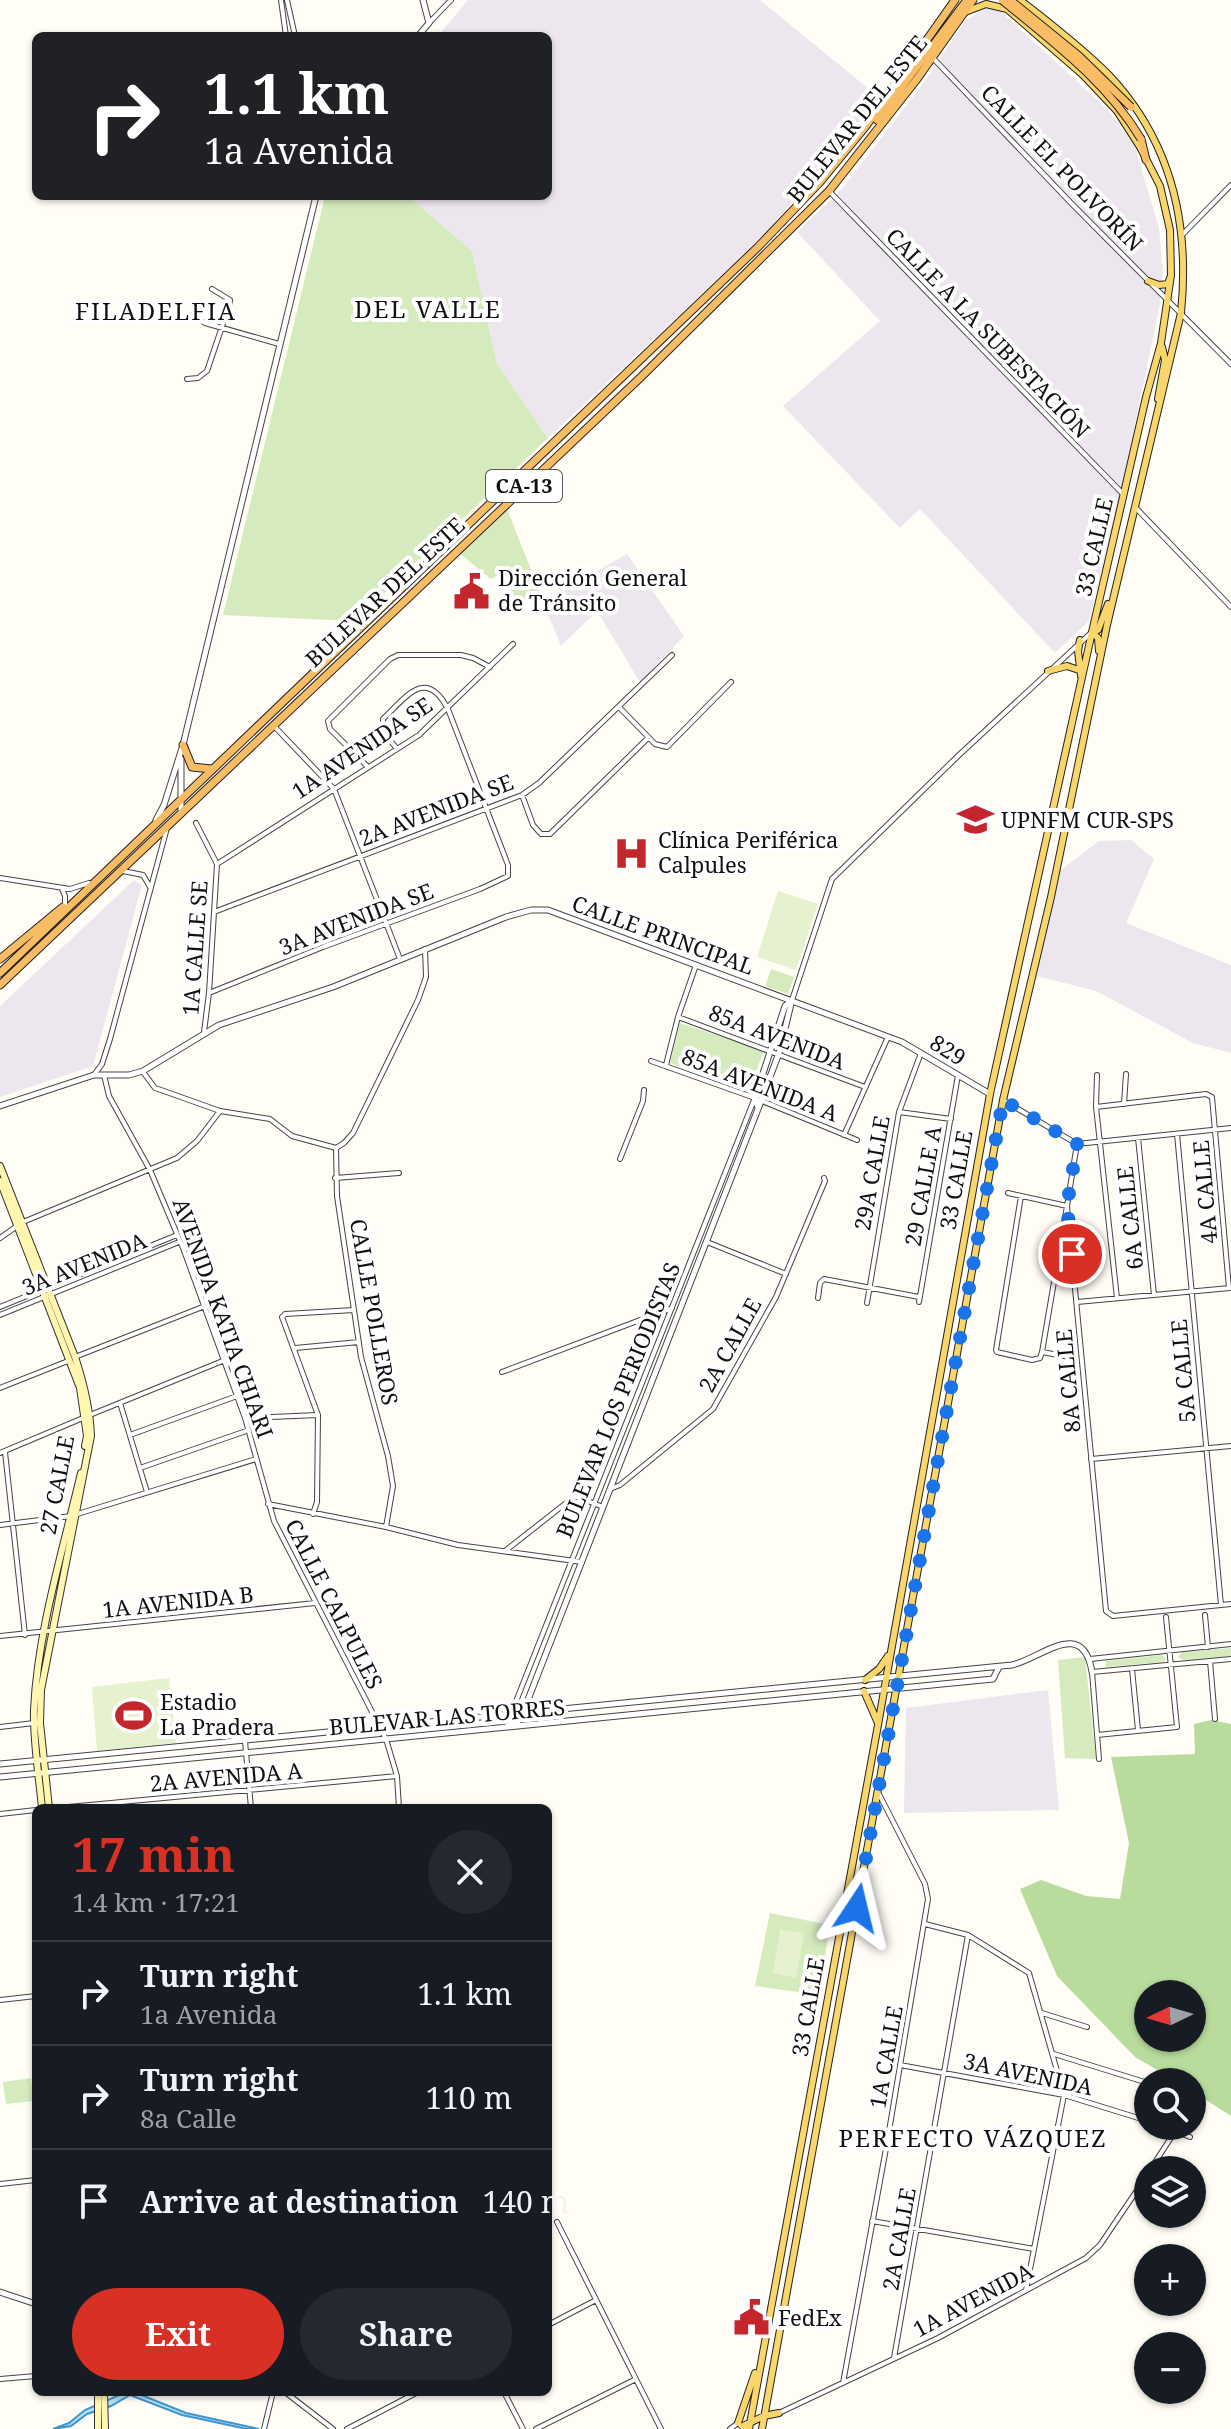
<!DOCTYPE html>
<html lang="en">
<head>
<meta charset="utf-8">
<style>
  :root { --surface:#171b24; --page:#242831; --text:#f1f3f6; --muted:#9ea1a6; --line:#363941; --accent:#d93025 }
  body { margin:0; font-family:"Noto Serif",serif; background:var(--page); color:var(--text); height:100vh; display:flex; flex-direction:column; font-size:30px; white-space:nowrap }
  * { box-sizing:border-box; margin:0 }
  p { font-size:26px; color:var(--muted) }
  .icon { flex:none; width:44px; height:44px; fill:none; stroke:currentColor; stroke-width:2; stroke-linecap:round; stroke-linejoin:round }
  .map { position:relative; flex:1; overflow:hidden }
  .panel { position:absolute; left:32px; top:1804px; width:520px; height:592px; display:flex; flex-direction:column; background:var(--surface); border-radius:12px; box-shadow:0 2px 6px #0004 }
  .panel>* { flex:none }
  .top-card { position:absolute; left:32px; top:32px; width:520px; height:168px; border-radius:12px; box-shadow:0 2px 6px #0004; background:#202124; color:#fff; overflow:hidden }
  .needle { width:52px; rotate:265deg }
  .buttons { position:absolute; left:1134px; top:1980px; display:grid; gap:16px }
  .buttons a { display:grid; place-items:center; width:72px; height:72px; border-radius:50%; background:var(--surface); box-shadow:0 2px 6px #0004; font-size:40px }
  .pin { position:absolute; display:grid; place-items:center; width:68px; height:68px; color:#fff; margin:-34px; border:4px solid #fff; border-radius:50%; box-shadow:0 2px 8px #0007 }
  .me { position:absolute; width:88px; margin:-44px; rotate:10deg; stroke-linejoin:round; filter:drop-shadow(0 0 6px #0008) }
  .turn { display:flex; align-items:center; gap:28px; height:168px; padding:0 40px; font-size:36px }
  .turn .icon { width:104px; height:104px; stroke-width:2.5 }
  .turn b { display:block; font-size:56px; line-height:68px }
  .round { display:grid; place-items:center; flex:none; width:84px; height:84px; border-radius:42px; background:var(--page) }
  .summary { display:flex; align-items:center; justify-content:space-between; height:136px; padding:0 40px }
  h1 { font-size:48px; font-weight:700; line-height:60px; color:var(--accent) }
  .cta { display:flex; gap:16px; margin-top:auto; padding:16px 40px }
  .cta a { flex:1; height:92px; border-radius:48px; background:var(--accent); color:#fff; font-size:32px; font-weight:700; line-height:92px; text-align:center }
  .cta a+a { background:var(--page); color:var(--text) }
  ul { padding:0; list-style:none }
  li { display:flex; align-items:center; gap:24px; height:104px; padding:0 40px; border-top:2px solid var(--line) }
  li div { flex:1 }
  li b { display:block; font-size:30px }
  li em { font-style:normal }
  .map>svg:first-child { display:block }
</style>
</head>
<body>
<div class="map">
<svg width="1231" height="2429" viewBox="0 0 1231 2429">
  <rect width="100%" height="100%" fill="#fffdf5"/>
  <path fill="#eee6ef" d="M468,0h292l120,98 -118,139 -214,201 -51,-74 -25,-113 -64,-55h140v-160h-110z
    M986,8l13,2 110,101 26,36 24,81 4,44 -3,32 -38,182 -33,135 -34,32 -135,-144 -20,19 -117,-122 97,-85 -83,-89 44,-42 82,-106 43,-64z
    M627,554l57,82 -44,46 -43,-71 -36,35 -18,-44z
    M1131,840l23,19 -28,64 105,42v88l-38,-10 -97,-52 -59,-15 16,-100 46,-35z
    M134,880l8,5 -49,181 -93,31v-91z
    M1048,1690l11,120 -155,3 2,-105z"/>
  <path fill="#d5ebbd" d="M325,196h83l64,55 25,113 51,74 -193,183 -132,-6z
    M507,509l34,86 -32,8 -12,-27 -6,3 -33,-27z
    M771,969l23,8 -6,17 -23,-8z
    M680,1023l84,28 -16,40 -78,-28z
    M1231,1648v8l-48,4 -5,-3 4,-5z
    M1161,1655l5,3 -3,4 -57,5v-6z
    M1085,1657l11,102 -31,-1 -7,-98z
    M770,1913l60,12 -11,70 -64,-9z
    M31,2078l2,23 -27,3 -3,-22z"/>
  <path fill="#b9dc9c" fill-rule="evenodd" d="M1211,1720l20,4v392l-39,-25v-9h-14l-43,-25 -78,-81 -37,-87 21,-9 45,16 34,3 9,-56 -18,-86 84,-3 -1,-30zM1148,1994h44v44h-44z"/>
  <path fill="#e6f2cf" d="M778,891l40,13 -22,66 -39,-13z
    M169,1678l7,65 -79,8 -5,-64z
    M780,1929l24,4 -8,45 -23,-5z"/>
  <path fill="#b9e0f7" stroke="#3f96cf" stroke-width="2" d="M126,2392h8l52,21 73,16h-12l-65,-14 -52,-20 -19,11 -24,8 -16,12 -18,3 16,-6 16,-13z"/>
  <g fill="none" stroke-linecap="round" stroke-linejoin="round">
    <defs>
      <path id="minor" d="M281,0l5,36
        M287,0l8,36
        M429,23l22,-23
        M932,57l139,146 160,161
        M829,191l294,303
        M1183,234l48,-49
        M199,314l1,6 5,3 74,21
        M187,379l11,-1 9,-7 22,-65 1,-6 -18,-11
        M1136,508l95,99
        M619,707l36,37 12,3 64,-65
        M274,726l60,63 66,170
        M368,767l-38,-38 -2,-8 62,-62 8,-4h63l12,3 17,9
        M522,795l11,30 8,9h9l98,-96
        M196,823l21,41 -8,129 -5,39
        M217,864l202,-129 94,-91
        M123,871l20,4 7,12
        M0,878l70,11 19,-6
        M62,889l3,7v9
        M214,912l308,-117 17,-12 133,-128
        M209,993l114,-46 157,-58 28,-13v-11l-60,-156c-22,-42 -41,-13 -65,10v12l14,18
        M792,1000l40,-121 127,-124 133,-123
        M678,1017l187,70
        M651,1061l104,37 102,42
        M666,1065l12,-48 18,-52
        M143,1072l12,16 6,2 59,21 50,8 22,17 44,12 8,-5 9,-10 65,-133 8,-23 -1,-28
        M94,1075l8,-11 8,-25 57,-211
        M104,1075l5,21 41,74 33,78 62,170 29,103 112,218 11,37 2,32
        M1097,1075l-1,32 21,191
        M1003,1100l74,44 154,-16
        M1124,1104l2,-30
        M1096,1107l110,-13 6,3 17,191
        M899,1112l52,7
        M1177,1134l44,471
        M844,1135l44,-98
        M1138,1138l16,157
        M1077,1144l-10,62 39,405 7,5 118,-12
        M336,1148l1,48 24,161 27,99 5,30 -7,41
        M620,1159l23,-58 1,-11
        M335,1178l64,-5
        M1008,1193l59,13 -25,146
        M1021,1196l-25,154 1,2 35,8 8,-2 2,-6 33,6
        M0,1238l23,-16 154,-64 20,-17 23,-30
        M707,1242l79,32
        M818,1298l2,-15 4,-4 95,18
        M919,1302l39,-227
        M1077,1302l153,-14
        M867,1303l32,-191 22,-59
        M0,1307l177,-72
        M0,1315l179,-73
        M295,1348l64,-6
        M75,1357l130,-51
        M502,1372l170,-64
        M0,1388l68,-27
        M120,1403l27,89
        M90,1415l135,-55
        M245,1418l73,-3
        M130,1435l107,-39
        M5,1452l20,183
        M0,1453l83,-35
        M1091,1459l140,-13
        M140,1468l109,-38
        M610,1489l10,-4 93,-76 63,-112 49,-116 -1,-3
        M268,1504l118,23 72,18 124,17
        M313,1514l4,-12 1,-87 -36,-98 3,-3 69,-4
        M0,1525l71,-9 185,-57
        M505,1551l70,-55 28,11
        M1205,1615l3,32
        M0,1636l315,-33
        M1090,1659l141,-15
        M1210,1661l5,58
        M1132,1669l6,61
        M511,1714l243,-614
        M0,1727l34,-4
        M1097,1735l80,-8 -11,-110
        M245,1741l6,67
        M1099,1759l-7,-87 139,-13
        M58,1808l339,-32
        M0,1814l36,-4
        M925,1924l43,11 61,38 35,122 -38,195
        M0,2000l36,-4
        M1042,2013l45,14
        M1054,2054l94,29
        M900,2065l164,30 84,26
        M1164,2126l26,11
        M1150,2170l26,-40
        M0,2184l36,-4
        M872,2221l162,28
        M557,2222l104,207
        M548,2325l48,-25
        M894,2358l74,-423
        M0,2379l36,-3
        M843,2383l44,-240 41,-244 -3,-15 -46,-90
        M285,2392l48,37
        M504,2392l19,37
        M779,2413l159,-75 148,-80 14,-13 48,-71
        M264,2429l9,-37
        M347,2429l71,-37
        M536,2429l100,-50
        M730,2429l8,-6 6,6"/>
      <path id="tertiary" d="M418,36l11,-13 -6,-23
        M181,759v54
        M156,820l8,-15 19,-60 133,-549
        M0,1106l94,-31h35l14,-4 76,-46 114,-38 173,-70 25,-7h17l354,132 88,52
        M758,1108l-3,-10 30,-92 7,-6
        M508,1725l9,-3 5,-7 236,-606 21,-56 13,-53
        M0,1764l1012,-99c30,-7 71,-48 80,7
        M0,1777l993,-98 6,-12
        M0,2292l36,12"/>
      <path id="secondary" d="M0,1166l75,191c9,27 15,51 16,79l-50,254 -1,33 9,85
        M0,1181l80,207 7,48 -2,10
        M42,1808c-3,-33 -9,-66 -8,-99 4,-79 29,-159 47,-236
        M104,2392l1,37
        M98,2429v-37"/>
      <path id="primary" d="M1148,281l11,4 9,-1 2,-6
        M1158,399l7,-39 -3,-13
        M1080,640l-2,11 3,25
        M1099,651l-1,-13 -6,-6 6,-2 10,-26
        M1048,671l19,-5 12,4
        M865,1680l14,-11 9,-13
        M864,1691l13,30
        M738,2423l17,-50
        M743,2426l21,-10 15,-3
        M749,2429l129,-704 112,-631 102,-462 54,-235 15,-54 10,-68 -1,-45 -10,-44 -20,-39 -23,-36 -34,-36 -76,-66 -21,-5 -21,8
        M762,2429l241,-1329 48,-203 56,-272 74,-312c9,-89 -9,-171 -72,-238 -27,-27 -59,-52 -89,-75"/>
      <path id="trunk" d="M877,120l90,-120
        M1141,139l5,21
        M183,745l9,22 20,2
        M0,959l63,-52
        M0,973l758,-726 62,-65 46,-56 89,-126
        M0,985l641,-608 188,-186 88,-112 56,-79"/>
    </defs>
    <use href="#minor" stroke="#444" stroke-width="6"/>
    <use href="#tertiary" stroke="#444" stroke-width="7"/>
    <use href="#secondary" stroke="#333" stroke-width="8"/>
    <use href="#primary" stroke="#222" stroke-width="8"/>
    <use href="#trunk" stroke="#222" stroke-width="9"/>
    <use href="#minor" stroke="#fff" stroke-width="4"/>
    <use href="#tertiary" stroke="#fff" stroke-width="5"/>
    <use href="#secondary" stroke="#fff6b0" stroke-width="6"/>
    <use href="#primary" stroke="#f9d66b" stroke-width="6"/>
    <use href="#trunk" stroke="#f7bc64" stroke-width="7"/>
    <defs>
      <path id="trunk-bridge" d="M1002,0c51,42 105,82 139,139
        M1010,0l69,56 52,51"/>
    </defs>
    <use href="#trunk-bridge" stroke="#222" stroke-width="9" stroke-linecap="butt"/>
    <use href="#trunk-bridge" stroke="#f7bc64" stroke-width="7"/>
  </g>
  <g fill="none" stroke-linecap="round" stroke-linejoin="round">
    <path stroke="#1a73e8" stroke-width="14" stroke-dasharray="0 25.2" d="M857,1908l146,-808 74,44 -10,62 5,48"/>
  </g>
  <defs>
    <symbol id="civic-bare" viewBox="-9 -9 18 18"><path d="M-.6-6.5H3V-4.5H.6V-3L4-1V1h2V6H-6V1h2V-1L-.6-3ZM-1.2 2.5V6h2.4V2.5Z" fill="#c4262e" stroke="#fff" stroke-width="2.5" paint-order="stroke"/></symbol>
    <symbol id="university-bare" viewBox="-9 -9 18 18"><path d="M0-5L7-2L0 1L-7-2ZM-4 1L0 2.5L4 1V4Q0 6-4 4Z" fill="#c4262e" stroke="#fff" stroke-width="2.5" paint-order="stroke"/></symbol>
    <symbol id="hospital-bare" viewBox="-9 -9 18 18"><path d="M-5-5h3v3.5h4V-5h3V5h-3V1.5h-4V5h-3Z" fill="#c4262e" stroke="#fff" stroke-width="2.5" paint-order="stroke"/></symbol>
    <symbol id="stadium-bare" viewBox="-9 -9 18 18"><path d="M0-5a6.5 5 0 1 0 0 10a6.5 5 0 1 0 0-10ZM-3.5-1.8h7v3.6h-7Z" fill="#c4262e" stroke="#fff" stroke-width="2.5" paint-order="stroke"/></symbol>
  </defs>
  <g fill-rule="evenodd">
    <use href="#civic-bare" x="446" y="566" width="51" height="51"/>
    <use href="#university-bare" x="950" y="794" width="51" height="51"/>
    <use href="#hospital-bare" x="606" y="828" width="51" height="51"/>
    <use href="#stadium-bare" x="108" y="1690" width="51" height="51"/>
    <use href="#civic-bare" x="726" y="2292" width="51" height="51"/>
  </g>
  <g text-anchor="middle" stroke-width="8" stroke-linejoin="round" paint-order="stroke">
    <rect fill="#fff" stroke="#585858" stroke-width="2" x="486" y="470" width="76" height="32" rx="6"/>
    <g font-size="20" font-weight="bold" fill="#111">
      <text x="524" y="493">CA-13</text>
    </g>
    <g font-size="22" fill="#111" stroke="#fff">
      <text transform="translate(857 119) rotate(-51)" y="8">BULEVAR DEL ESTE</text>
      <text transform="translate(1062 168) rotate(46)" y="8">CALLE EL POLVORÍN</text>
      <text transform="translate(988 333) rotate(46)" y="8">CALLE A LA SUBESTACIÓN</text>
      <text transform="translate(1094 547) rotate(-77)" y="8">33 CALLE</text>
      <text transform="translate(385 592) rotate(-43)" y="8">BULEVAR DEL ESTE</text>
      <text transform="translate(362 748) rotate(-34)" y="8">1A AVENIDA SE</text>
      <text transform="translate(436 810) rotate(-21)" y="8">2A AVENIDA SE</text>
      <text transform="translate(356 919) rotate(-21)" y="8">3A AVENIDA SE</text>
      <text transform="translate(663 935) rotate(20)" y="8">CALLE PRINCIPAL</text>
      <text transform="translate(195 948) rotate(-86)" y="8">1A CALLE SE</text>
      <text transform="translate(777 1037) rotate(21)" y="8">85A AVENIDA</text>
      <text transform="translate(948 1050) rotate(32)" y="8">829</text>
      <text transform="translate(760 1085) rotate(21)" y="8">85A AVENIDA A</text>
      <text transform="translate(872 1173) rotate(-80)" y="8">29A CALLE</text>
      <text transform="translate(956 1180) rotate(-80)" y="8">33 CALLE</text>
      <text transform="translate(923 1186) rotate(-80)" y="8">29 CALLE A</text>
      <text transform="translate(1205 1192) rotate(-95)" y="8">4A CALLE</text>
      <text transform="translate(1130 1218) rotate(-96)" y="8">6A CALLE</text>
      <text transform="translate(84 1264) rotate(-22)" y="8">3A AVENIDA</text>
      <text transform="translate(374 1312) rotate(80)" y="8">CALLE POLLEROS</text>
      <text transform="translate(223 1318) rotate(70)" y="8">AVENIDA KATIA CHIARI</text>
      <text transform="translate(730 1345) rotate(-61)" y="8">2A CALLE</text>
      <text transform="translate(1183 1371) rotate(-95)" y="8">5A CALLE</text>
      <text transform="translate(1068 1381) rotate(-95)" y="8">8A CALLE</text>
      <text transform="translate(618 1400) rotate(-68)" y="8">BULEVAR LOS PERIODISTAS</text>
      <text transform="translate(57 1485) rotate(-79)" y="8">27 CALLE</text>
      <text transform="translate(178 1602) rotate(-6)" y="8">1A AVENIDA B</text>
      <text transform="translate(334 1604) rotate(63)" y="8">CALLE CALPULES</text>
      <text transform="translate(447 1717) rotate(-5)" y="8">BULEVAR LAS TORRES</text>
      <text transform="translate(226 1777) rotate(-5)" y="8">2A AVENIDA A</text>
      <text transform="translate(808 2007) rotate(-80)" y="8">33 CALLE</text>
      <text transform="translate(886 2057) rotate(-80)" y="8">1A CALLE</text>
      <text transform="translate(1028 2074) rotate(12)" y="8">3A AVENIDA</text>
      <text transform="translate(899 2239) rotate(-80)" y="8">2A CALLE</text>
      <text transform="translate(973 2300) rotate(-28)" y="8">1A AVENIDA</text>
    </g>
    <g font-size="22" fill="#111" stroke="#fff" text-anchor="start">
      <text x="498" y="586">Dirección General<tspan x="498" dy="25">de Tránsito</tspan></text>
      <text x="1001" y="828">UPNFM CUR-SPS</text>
      <text x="658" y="848">Clínica Periférica<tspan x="658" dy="25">Calpules</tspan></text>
      <text x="160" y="1710">Estadio<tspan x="160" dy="25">La Pradera</tspan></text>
      <text x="778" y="2326">FedEx</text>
    </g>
    <g font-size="24" letter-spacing="2" fill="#111" stroke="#fff">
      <text x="428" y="318">DEL VALLE</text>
      <text x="156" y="320">FILADELFIA</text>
      <text x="973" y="2147">PERFECTO VÁZQUEZ</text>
    </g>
  </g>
</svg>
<div class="buttons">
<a><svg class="needle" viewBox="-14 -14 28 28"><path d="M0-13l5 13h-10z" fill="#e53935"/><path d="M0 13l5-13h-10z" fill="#9ea1a6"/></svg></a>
<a><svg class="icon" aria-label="search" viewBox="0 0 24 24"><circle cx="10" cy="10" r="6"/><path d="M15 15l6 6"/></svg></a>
<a><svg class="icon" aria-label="layers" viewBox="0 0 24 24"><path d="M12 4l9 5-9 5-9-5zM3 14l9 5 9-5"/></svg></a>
<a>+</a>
<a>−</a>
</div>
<div class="pin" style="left:1072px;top:1254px;background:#d93025"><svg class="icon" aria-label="arrive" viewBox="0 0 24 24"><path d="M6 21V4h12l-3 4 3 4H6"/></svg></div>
<svg class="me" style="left:857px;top:1908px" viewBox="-20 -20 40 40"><path d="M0-17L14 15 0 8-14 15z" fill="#1a73e8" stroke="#fff" stroke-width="4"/></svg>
<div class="top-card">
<div class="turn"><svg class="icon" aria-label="right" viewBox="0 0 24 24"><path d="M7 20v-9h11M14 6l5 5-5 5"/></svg><div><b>1.1 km</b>1a Avenida</div></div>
</div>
<section class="panel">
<div class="summary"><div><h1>17 min</h1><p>1.4 km · 17:21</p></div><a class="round"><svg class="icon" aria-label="close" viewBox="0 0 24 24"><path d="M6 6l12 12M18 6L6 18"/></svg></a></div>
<ul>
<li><svg class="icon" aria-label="right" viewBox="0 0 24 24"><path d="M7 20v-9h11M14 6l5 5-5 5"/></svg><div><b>Turn right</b><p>1a Avenida</p></div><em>1.1 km</em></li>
<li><svg class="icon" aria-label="right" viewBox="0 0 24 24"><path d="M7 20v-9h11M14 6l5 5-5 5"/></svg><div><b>Turn right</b><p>8a Calle</p></div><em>110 m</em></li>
<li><svg class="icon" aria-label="arrive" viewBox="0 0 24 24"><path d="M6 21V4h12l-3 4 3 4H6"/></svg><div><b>Arrive at destination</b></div><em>140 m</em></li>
</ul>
<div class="cta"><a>Exit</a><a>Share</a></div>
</section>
</div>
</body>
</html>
